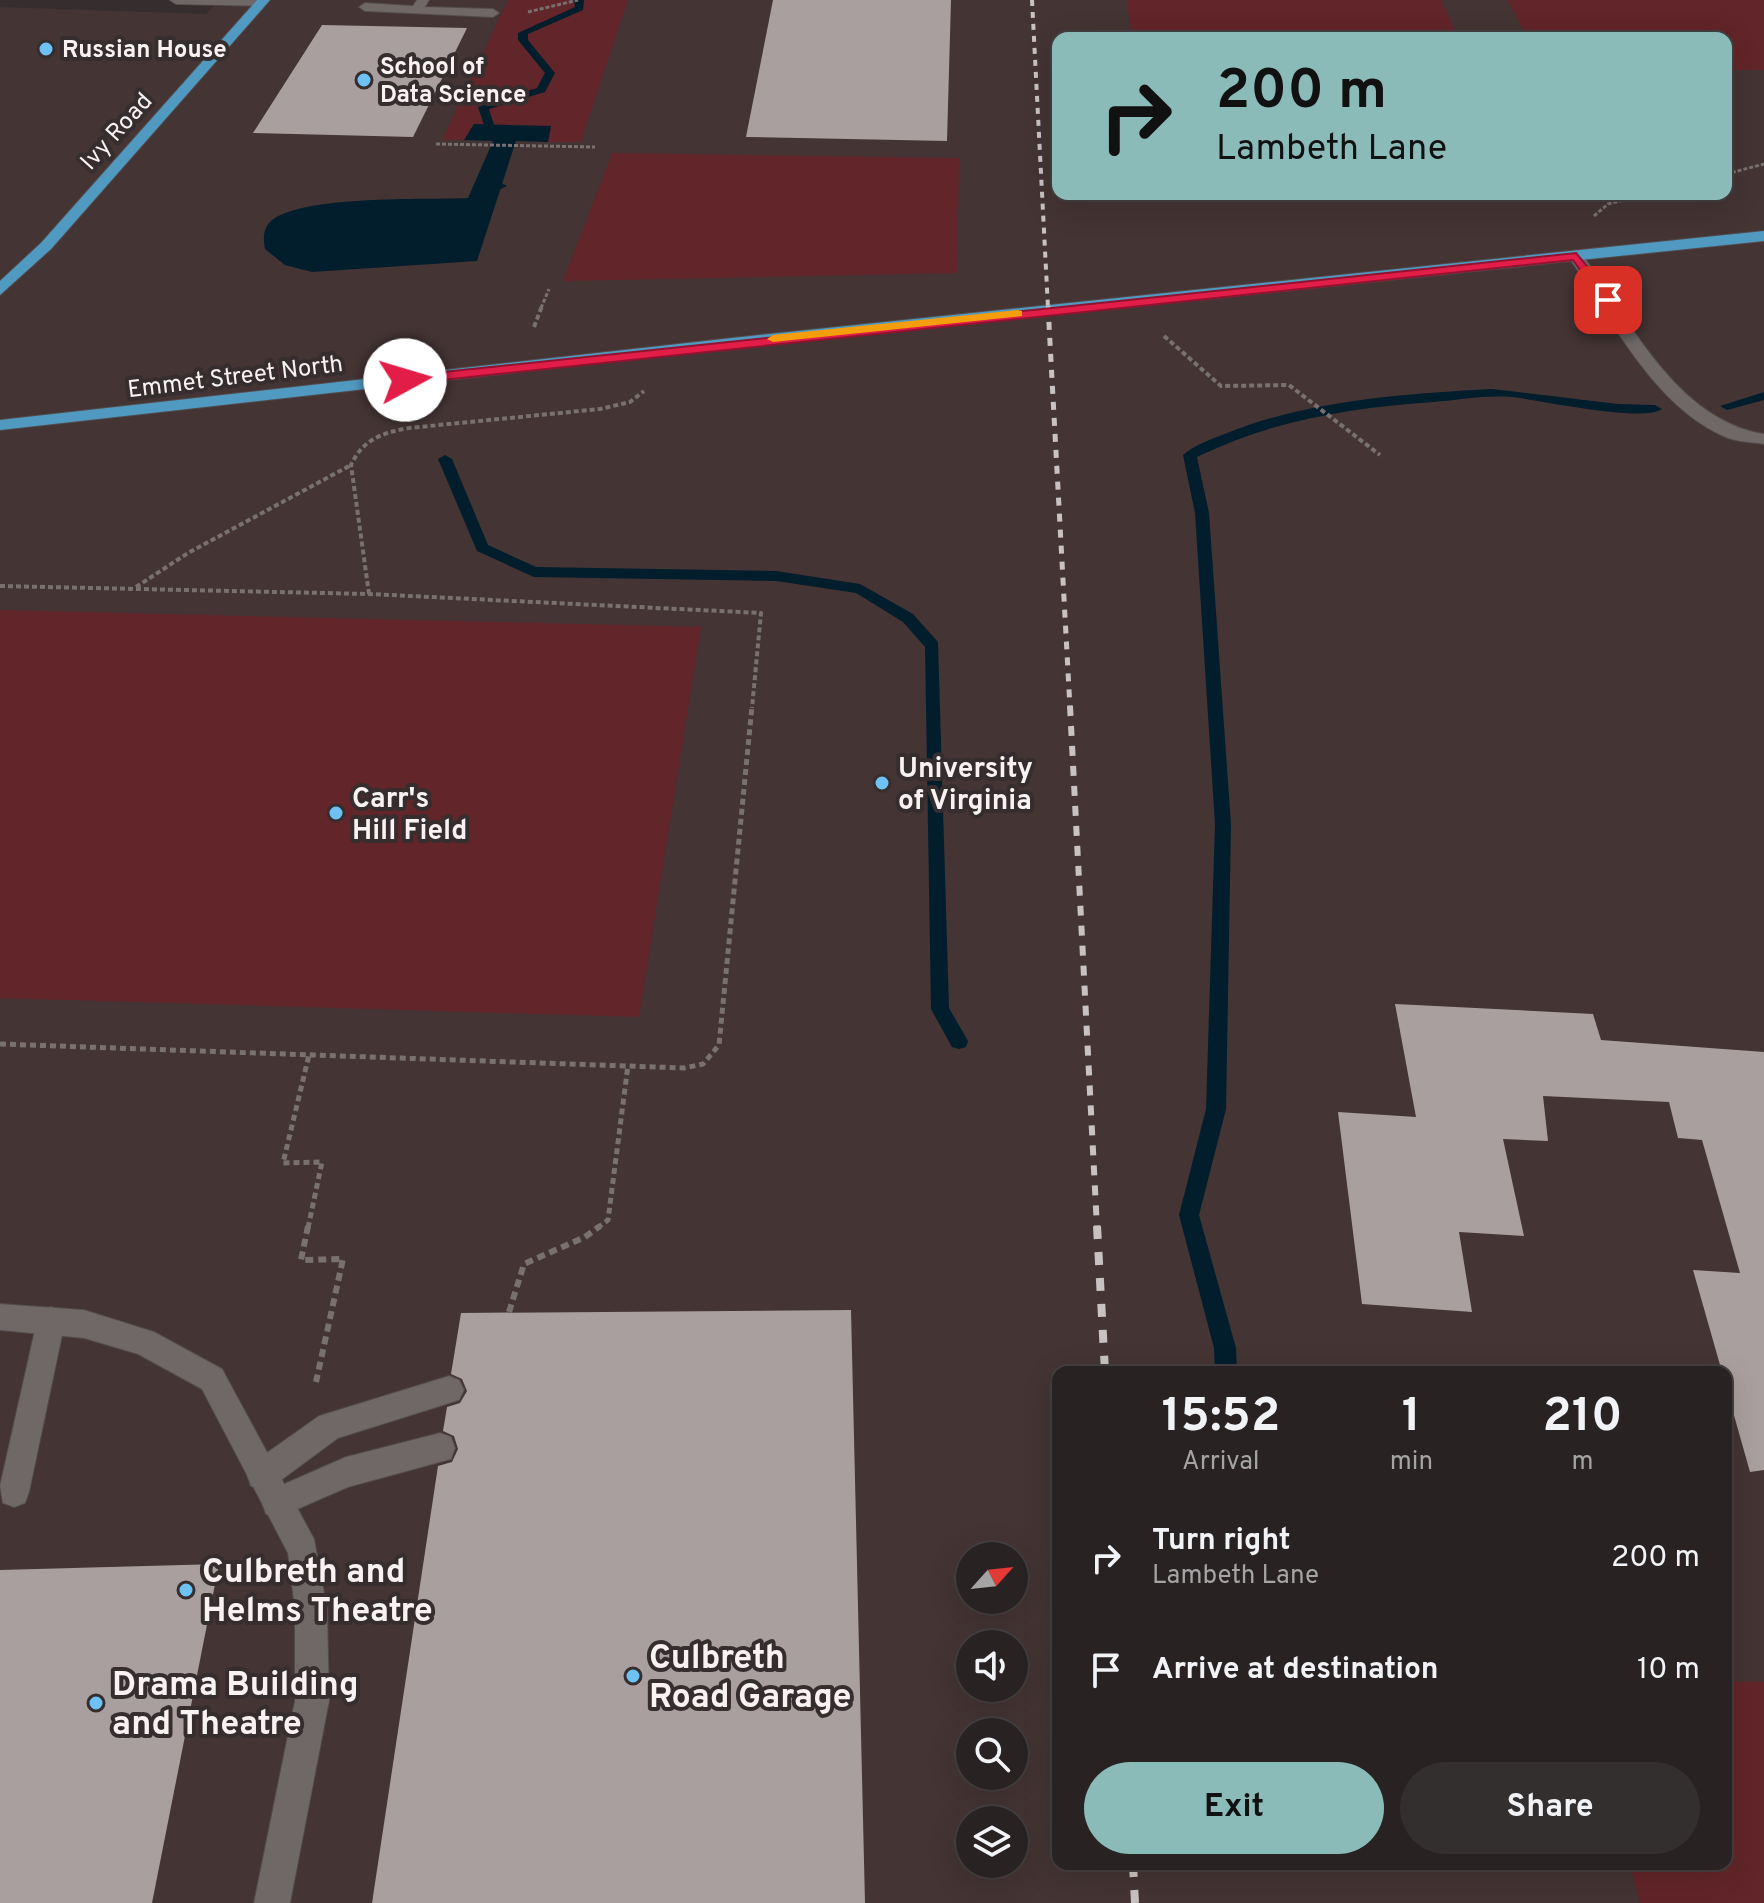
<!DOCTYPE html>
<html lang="en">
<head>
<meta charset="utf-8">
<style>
  :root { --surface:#282222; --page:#342f2f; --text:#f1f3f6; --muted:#a5a4a5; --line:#443f40; --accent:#8bbbb9 }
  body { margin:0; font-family:Overpass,sans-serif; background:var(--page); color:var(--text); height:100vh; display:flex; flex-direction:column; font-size:30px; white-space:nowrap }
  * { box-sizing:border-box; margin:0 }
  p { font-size:26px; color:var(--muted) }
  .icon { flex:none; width:44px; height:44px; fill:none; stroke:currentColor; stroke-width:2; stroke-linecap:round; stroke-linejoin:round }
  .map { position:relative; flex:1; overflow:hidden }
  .details { position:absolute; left:1052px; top:1366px; width:680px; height:504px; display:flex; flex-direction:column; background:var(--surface); border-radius:16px; box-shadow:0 8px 32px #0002,0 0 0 2px var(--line) }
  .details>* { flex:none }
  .guide { position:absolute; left:1052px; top:32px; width:680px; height:168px; border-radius:16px; box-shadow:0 8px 32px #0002,0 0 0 2px var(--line); background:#8bbbb9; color:#111; overflow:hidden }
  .needle { width:52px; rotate:63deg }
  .fabs { position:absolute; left:956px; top:1542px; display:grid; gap:16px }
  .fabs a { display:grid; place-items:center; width:72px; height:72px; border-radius:50%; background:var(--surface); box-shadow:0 8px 32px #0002,0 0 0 2px var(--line); font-size:40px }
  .pin { position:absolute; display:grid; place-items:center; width:68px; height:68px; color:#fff; margin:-34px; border-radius:16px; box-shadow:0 4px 12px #0006 }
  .me { position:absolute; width:88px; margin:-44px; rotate:84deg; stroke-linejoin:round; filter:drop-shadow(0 0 6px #0008) }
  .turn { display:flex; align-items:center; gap:28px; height:168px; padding:0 32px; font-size:36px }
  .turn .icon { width:104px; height:104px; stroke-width:2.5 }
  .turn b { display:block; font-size:56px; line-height:68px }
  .eta { display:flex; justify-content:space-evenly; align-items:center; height:136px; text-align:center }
  .eta b { font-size:48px; font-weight:700; line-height:56px }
  .primary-button { display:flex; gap:16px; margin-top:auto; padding:16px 32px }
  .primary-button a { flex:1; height:92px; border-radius:48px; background:var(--accent); color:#111; font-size:32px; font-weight:700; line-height:92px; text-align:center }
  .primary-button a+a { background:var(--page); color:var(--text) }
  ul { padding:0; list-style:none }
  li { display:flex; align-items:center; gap:24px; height:112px; padding:0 32px }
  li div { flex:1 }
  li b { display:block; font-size:30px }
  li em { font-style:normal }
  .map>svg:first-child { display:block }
</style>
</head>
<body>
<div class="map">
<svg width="1764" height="1903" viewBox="0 0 1764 1903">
  <rect width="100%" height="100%" fill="#362e2e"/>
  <path fill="#443434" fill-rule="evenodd" d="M221,0h1543v1903h-1764v-1896l206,7zM1058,38h668v156h-668zM1058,1372h668v492h-668zM970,1556h44v44h-44zM970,1644h44v44h-44zM970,1732h44v44h-44zM970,1820h44v44h-44z"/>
  <path fill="#622529" d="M508,0h120l-47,142h-33l2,-16 -76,-2 -10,16h-22z
    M1127,0h314l17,38h-326z
    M1507,0h257v70h-38v-32h-198z
    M612,153l347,5 -2,115 -394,8z
    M0,610l701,17 -62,390 -639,-19z
    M1726,1681l38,1v221h-124l-10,-39h96z"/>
  <path fill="#021e2d" d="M474,124l77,2 -3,16 -32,-1 -39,120 -165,11 -27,-7 -20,-16c-2,-11 -2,-20 6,-28 29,-26 155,-21 197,-23l25,-57 -29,-1z"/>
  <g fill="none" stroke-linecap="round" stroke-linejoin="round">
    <path fill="#021e2d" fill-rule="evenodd" d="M574,0h10l-1,10 -55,24v6l27,33 -10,19 -56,17 5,16 16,25 -9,33 6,3 -6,3 -11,-1 10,-38 -16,-25 -6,-18 59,-19 8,-15 -27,-33v-7l57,-26z
      M1492,389l126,15 37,1 7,4c-19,14 -122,-9 -150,-12 -27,-2 -53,3 -79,5 -84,6 -160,18 -236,55l12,56 22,311 -5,285 -27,106 37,133 1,24h-22l-1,-24 -35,-133 27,-106 9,-285 -20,-311 -12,-58c11,-10 29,-16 44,-22 83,-33 176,-39 265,-44z
      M1764,392v8l-37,10 -7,-4z
      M445,455l7,4 36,86 48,22 240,4 84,13 53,30 25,28 11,366 19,33 -2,6 -7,2 -7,-2 -21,-38 -6,-362 -22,-25 -47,-29 -80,-12 -242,-4 -57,-26 -39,-92z"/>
  </g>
  <path fill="#a99f9f" d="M773,0h178l-4,141 -201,-4z
    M322,25l145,3 -54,109 -160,-4z
    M1395,1004l198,10 8,26 163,12v418l-14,2 -24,-85v-15h-4l-29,-102 47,3 -38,-133 -24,-2 -9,-36 -126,-6 5,45 -45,-2 21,97 -65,-4 13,80 -110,-8 -24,-192 78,5z
    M851,1310l14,593h-493l66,-437 14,-4 6,-13 -4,-13 -11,-5 4,-24 13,-4 7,-12 -5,-12 -11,-5 10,-61z
    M219,1564l-67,339h-152v-333z"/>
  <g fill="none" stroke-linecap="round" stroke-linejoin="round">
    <defs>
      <path id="lane" d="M417,0h12l-4,7 68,2 6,4 -6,4 -128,-6 -6,-4 6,-4 48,3z
        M51,1307l10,4 4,10 -36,171 -4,11 -11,4 -11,-4 -3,-17 37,-165 4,-10z
        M449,1376l10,4 5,10 -5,10 -121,38 -65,48 -11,4 -11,-4 -4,-11 4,-11 68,-48z
        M440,1433l11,4 4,11 -4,11 -103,28 -71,31 -11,-4 -4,-11 4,-11 80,-35z"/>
      <path id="street" d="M170,0h97l1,2 -6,4 -86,-2z
        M1571,253h10c48,66 95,167 183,181v10c-12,-2 -25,-2 -36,-6 -74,-30 -117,-120 -160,-182z
        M0,1304l84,6 70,22 68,37 92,170 13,70 2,92 -39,202h-36l41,-202v-92l-7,-56 -86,-164 -64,-35 -54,-16 -84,-8z"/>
      <path id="primary" d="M257,0h13l-219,249 -51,46v-14l41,-38z
        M1764,231v10l-1023,106 -741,83v-10l741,-83z"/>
    </defs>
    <use href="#lane" stroke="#524b4b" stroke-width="2"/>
    <use href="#street" stroke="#524b4b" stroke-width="2"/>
    <use href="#primary" stroke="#524b4b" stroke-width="2"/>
    <path stroke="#787170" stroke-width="3" stroke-dasharray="4 2" stroke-linecap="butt" d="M528,12l50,-12
      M436,144l159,3
      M1726,174l38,-10
      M1594,216l14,-12 40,-10
      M541,308l8,-19"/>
    <path stroke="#787170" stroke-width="4" stroke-dasharray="5 3" stroke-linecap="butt" d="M534,327l8,-21
      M1164,336l57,50 68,-1 91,70
      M0,586l369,8 392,19 -9,95
      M136,587l52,-34 163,-88
      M369,594l-18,-129c12,-26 31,-32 58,-37l191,-19 30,-7 14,-11"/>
    <path stroke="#787170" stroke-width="5" stroke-dasharray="6 4" stroke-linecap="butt" d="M0,1044l684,24 19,-4 16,-19 33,-339
      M308,1228l14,-66 -39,1 26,-108
      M597,1228l11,-8 20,-155"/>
    <path stroke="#787170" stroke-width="6" stroke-dasharray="8 5" stroke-linecap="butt" d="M308,1226l-7,34 42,-1 -27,123
      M509,1312l15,-48 61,-27 15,-11"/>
    <use href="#lane" fill="#706767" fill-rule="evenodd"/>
    <use href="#street" fill="#706767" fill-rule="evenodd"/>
    <use href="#primary" fill="#5099c0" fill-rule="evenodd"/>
    <path stroke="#c8c3c2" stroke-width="4" stroke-dasharray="6 6" stroke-linecap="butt" d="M1032,0l16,308"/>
    <path stroke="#c8c3c2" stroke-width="5" stroke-dasharray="8 8" stroke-linecap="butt" d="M1048,306l22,402"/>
    <path stroke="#c8c3c2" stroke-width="6" stroke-dasharray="10 10" stroke-linecap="butt" d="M1070,706l27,522"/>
    <path stroke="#c8c3c2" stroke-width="8" stroke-dasharray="13 13" stroke-linecap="butt" d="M1097,1226l8,146
      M1133,1864l2,39"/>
  </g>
  <path fill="#e11d48" stroke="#92132f" stroke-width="2" d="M1576,253l37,44v6h-9l-31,-43 -1168,124 -7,-4 7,-4z"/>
  <path fill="#f59e0b" d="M1018,310l4,1v5l-249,26 -6,-3 6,-4z"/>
  <g fill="#6ec2f3" stroke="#362e2e" stroke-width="3">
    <circle cx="46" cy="49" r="8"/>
    <circle cx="364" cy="80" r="8"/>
    <circle cx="882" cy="783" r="8"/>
    <circle cx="336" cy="813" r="8"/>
    <circle cx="186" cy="1590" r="8"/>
    <circle cx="633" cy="1676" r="8"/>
    <circle cx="96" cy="1703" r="8"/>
  </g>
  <g text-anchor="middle" stroke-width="8" stroke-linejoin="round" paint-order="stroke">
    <g font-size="24" font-weight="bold" fill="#f8f3f2" stroke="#362e2e" text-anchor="start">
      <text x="62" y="57">Russian House</text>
      <text x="380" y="74">School of<tspan x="380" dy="28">Data Science</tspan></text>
    </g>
    <g font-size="24" fill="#f8f3f2" stroke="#362e2e">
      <text transform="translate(116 131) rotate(-48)" y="8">Ivy Road</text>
      <text transform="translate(235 376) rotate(-7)" y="8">Emmet Street North</text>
    </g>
    <g font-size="28" font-weight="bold" fill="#f8f3f2" stroke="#362e2e" text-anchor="start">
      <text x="898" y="777">University<tspan x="898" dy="32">of Virginia</tspan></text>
      <text x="352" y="807">Carr's<tspan x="352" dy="32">Hill Field</tspan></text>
    </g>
    <g font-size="34" font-weight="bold" fill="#f8f3f2" stroke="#362e2e" text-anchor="start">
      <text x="202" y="1582">Culbreth and<tspan x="202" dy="39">Helms Theatre</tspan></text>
      <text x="649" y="1668">Culbreth<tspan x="649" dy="39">Road Garage</tspan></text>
      <text x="112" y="1695">Drama Building<tspan x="112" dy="39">and Theatre</tspan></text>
    </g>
  </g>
</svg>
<div class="fabs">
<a><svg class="needle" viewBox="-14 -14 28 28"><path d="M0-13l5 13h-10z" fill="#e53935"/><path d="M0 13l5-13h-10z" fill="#a5a4a5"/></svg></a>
<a><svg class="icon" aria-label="sound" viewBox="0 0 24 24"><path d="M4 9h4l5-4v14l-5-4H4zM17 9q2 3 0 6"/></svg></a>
<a><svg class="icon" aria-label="search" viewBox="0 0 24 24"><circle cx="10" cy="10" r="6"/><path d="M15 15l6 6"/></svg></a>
<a><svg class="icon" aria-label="layers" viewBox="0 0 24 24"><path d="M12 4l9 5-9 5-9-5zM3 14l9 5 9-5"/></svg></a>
</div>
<div class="pin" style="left:1608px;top:300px;background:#d93025"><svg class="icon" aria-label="arrive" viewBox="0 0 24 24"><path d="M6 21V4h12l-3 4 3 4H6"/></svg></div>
<svg class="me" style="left:405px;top:380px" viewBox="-20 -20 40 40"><circle r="19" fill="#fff"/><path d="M0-13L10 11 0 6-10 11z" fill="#e11d48"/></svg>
<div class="guide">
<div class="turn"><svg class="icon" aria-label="right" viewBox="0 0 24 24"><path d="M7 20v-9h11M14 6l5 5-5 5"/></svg><div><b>200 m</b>Lambeth Lane</div></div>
</div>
<section class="details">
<div class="eta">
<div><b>15:52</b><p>Arrival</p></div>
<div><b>1</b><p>min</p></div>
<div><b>210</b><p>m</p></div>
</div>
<ul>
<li><svg class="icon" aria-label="right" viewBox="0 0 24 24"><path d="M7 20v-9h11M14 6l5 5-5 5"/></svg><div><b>Turn right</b><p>Lambeth Lane</p></div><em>200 m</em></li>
<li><svg class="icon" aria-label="arrive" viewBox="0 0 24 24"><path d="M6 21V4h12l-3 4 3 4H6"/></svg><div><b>Arrive at destination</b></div><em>10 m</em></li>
</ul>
<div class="primary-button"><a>Exit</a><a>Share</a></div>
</section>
</div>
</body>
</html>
